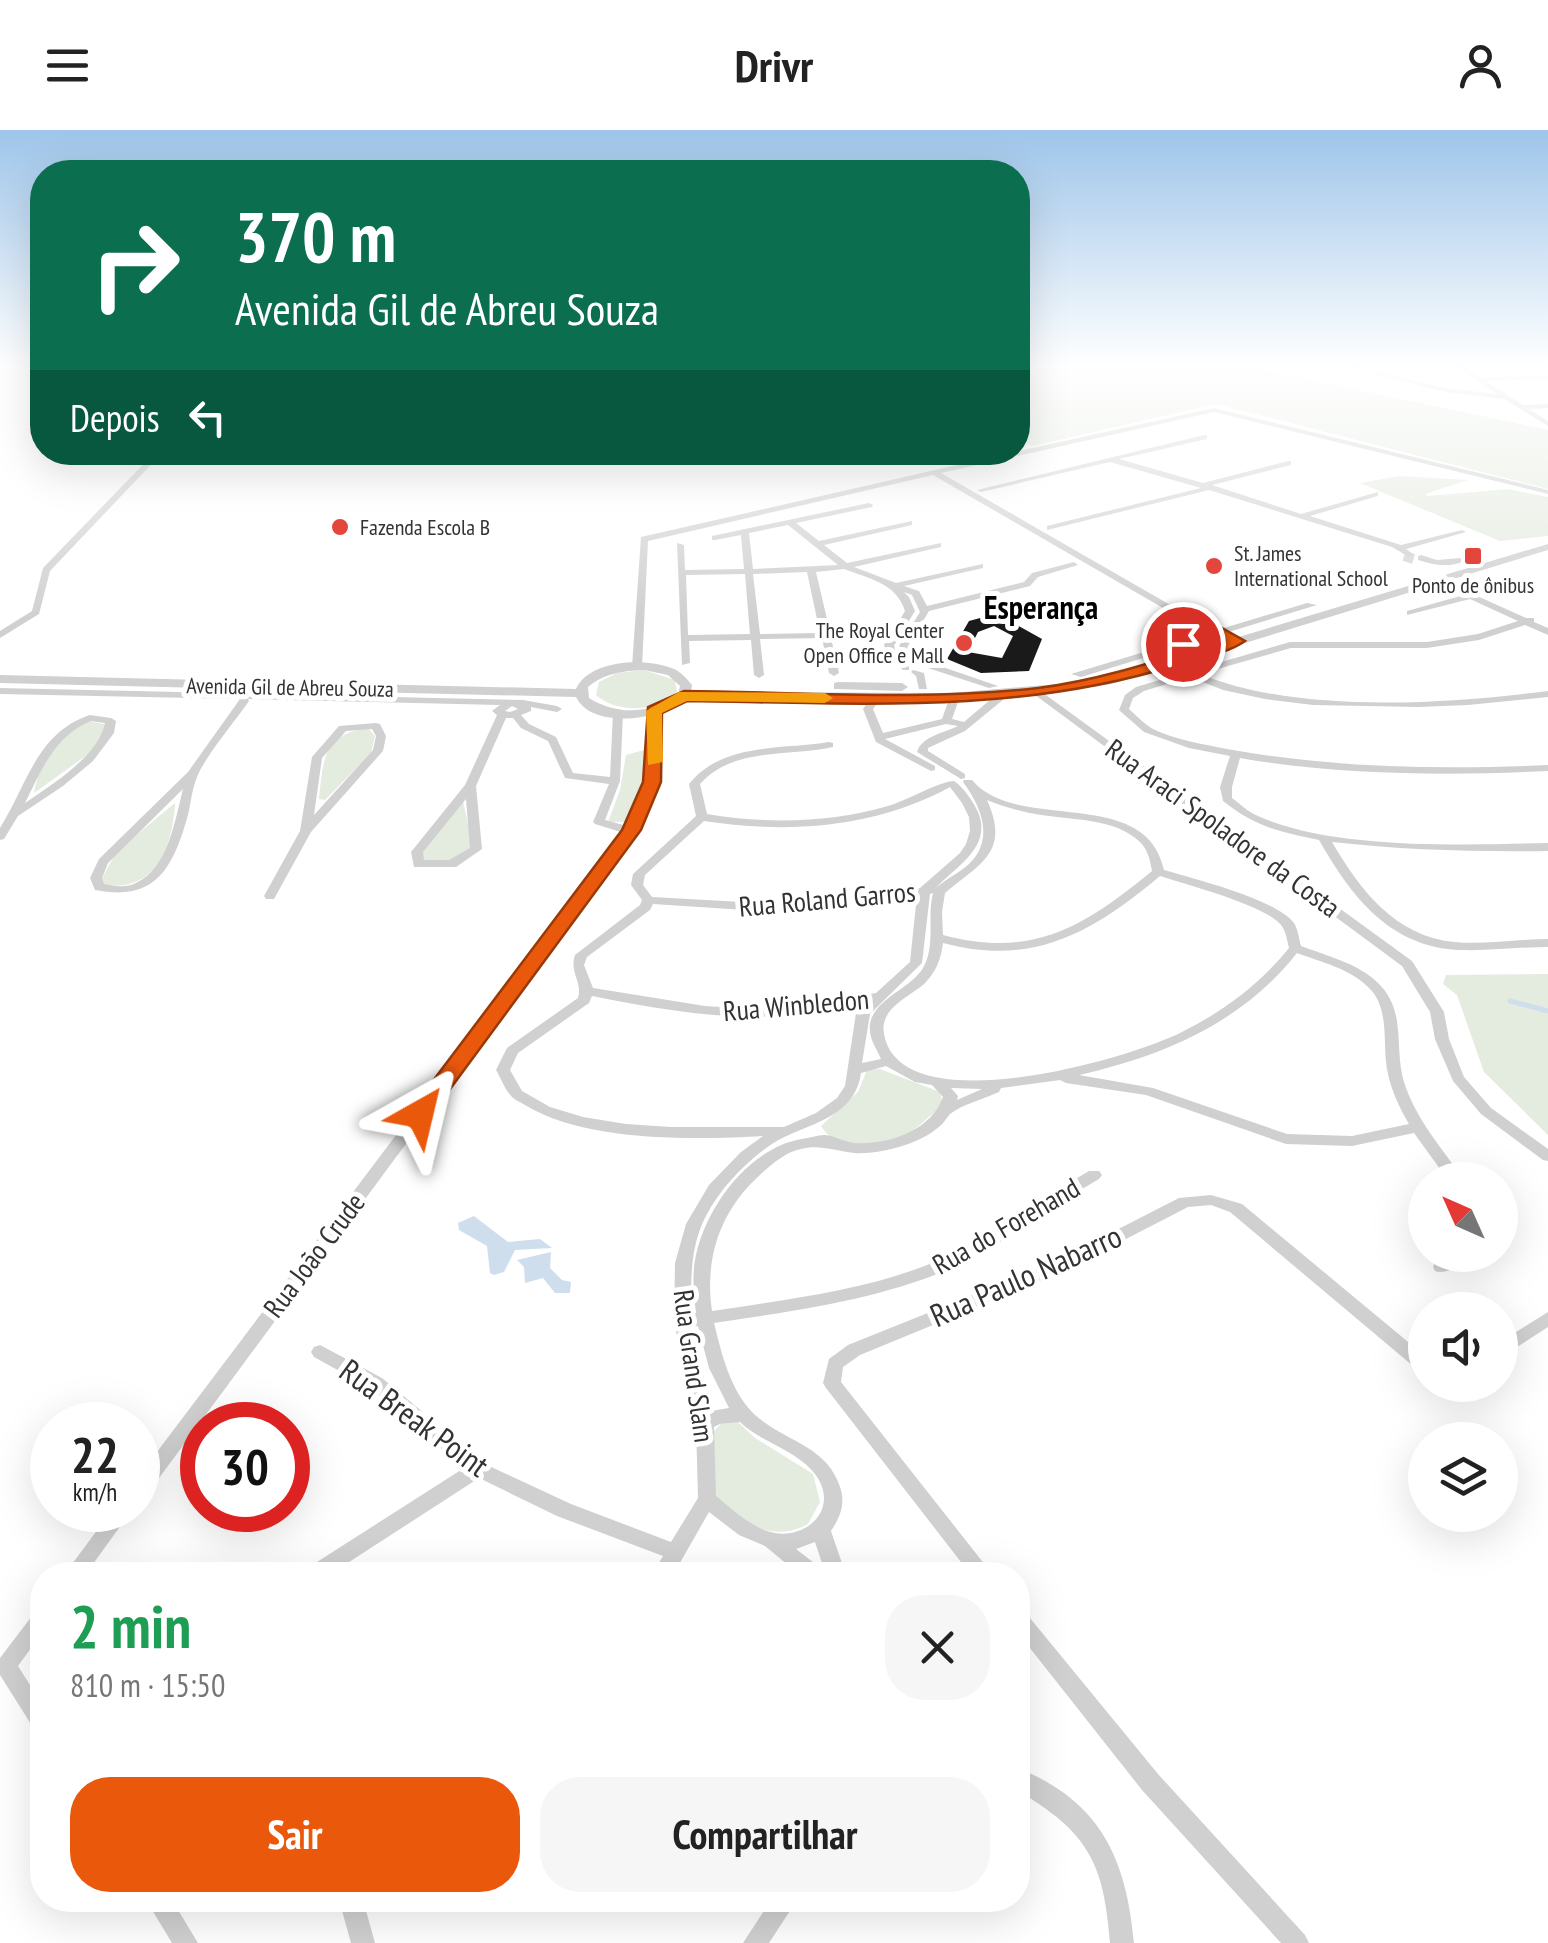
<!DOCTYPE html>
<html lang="pt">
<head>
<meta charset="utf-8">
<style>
  :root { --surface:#fff; --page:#f6f6f6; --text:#222; --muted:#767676; --accent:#ea580c }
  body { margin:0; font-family:"PT Sans Narrow",sans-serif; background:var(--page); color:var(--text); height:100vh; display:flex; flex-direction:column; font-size:38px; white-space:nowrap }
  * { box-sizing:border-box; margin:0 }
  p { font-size:32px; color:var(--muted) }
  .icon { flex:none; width:55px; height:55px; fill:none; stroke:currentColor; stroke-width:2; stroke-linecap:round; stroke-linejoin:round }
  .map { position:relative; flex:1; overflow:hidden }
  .panel { position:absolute; left:30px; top:1432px; width:1000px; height:350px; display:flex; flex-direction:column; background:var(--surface); border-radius:40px; box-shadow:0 10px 40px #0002 }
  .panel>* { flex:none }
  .banner { position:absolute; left:30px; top:30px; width:1000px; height:305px; border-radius:40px; box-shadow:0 10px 40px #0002; background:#0b6e4f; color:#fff; overflow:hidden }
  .needle { width:65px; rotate:315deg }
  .buttons { position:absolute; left:1408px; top:1032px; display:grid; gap:20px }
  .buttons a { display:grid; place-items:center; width:110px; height:110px; border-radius:50%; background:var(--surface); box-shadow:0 10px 40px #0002; font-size:50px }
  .speed { position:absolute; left:30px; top:1272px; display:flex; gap:20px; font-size:50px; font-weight:700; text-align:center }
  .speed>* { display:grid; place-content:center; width:130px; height:130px; border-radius:50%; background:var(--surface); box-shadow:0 10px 40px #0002; line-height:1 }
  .speed small { font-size:25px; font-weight:400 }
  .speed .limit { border:15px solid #d22; background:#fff; color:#111 }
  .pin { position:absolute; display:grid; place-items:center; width:85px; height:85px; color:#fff; margin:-42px; border:5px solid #fff; border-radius:50%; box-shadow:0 2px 10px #0007 }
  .me { position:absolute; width:110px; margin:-55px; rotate:37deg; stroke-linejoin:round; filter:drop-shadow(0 0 8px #0008) }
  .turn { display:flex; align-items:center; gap:35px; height:210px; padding:0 40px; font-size:45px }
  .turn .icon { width:130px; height:130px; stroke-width:2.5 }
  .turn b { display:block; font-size:70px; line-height:85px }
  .then { display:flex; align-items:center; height:95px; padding:0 40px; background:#0003; gap:20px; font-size:38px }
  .round { display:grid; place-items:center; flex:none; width:105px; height:105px; border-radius:40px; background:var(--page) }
  .overview { display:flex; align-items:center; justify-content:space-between; height:170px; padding:0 40px }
  h1 { font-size:60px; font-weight:800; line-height:75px; color:#1e9e55 }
  .action { display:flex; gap:20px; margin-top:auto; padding:20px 40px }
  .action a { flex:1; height:115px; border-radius:40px; background:var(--accent); color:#fff; font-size:40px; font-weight:800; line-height:115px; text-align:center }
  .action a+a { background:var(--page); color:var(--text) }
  header { display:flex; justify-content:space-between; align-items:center; height:130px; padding:0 40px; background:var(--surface); font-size:45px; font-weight:800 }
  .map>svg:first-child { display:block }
</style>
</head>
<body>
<header><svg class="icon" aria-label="menu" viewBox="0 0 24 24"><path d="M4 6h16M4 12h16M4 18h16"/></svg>Drivr<svg class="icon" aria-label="person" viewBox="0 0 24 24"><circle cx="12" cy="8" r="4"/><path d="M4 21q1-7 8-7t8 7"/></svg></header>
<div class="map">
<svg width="1548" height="1813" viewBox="0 0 1548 1813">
  <rect width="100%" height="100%" fill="#fff"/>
  <path fill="#e4ebdf" d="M1018,236h227l303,64v59l-332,-85 -184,42 -14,-6z
    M1399,346l69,4 -43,14 3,2 80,-7 40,8v39l-48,5 -140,-58z
    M644,540l31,10 2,12c-19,20 -60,22 -81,3l3,-13 18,-9z
    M89,591l19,4 -14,25 -60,43c6,-34 23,-57 55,-72z
    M368,598l7,8 -4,17 -46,47 -6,-1c4,-39 4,-65 49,-71z
    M644,620c1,26 -2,51 -19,72h-17l12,-32 6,-35z
    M463,671l10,46 -11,12 -33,5 -10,-8z
    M175,673c-2,43 -21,92 -72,81l-1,-6 15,-27z
    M1548,844v161l-64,-63 -27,-77 -14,-11 3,-9z
    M867,940l13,-1 60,23 3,13c-12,9 -33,31 -46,35 -25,7 -62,10 -76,-14l37,-34z
    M738,1292l17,16 58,36 7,28 -12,22c-36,20 -67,-3 -97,-24l3,-69 7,-7z"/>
  <path fill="#cfdeed" d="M474,1086l34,26 32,-3 12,9 -37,2 -11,22 -10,3 -4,-2 -3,-27 -28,-16 -1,-7z
    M551,1122l-1,16 12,12 9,2 -1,11h-15l-12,-15 -18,5 -1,-16 -7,-7z"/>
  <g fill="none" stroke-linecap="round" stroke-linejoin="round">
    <path stroke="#cfdeed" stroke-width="5" d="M1510,871l38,10"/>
  </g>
  <path fill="#1a1a1a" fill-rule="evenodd" d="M1017,478l2,6 -11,6 34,19 -13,32 -48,2 -34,-14 22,-38zM994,496l19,10 -11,22 -34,-6 10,-20z"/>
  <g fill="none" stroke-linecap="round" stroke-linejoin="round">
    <path stroke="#d6d6d6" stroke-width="10" stroke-dasharray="10 5" stroke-linecap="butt" d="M1404,426l13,4"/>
    <path fill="#d0d0d0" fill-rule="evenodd" d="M1346,236h9l90,22 52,6 -42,-28h7l18,11 68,-2v4l-63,2 38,24 25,-1v4l-19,1 19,12v5l-44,-27 -59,-7z
      M1214,278l334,82v4l-334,-82 -273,61 292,168v4h-6l-294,-170 -285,66 -6,126 -5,3 -5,-3 9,-130 316,-72 -17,-13h9l16,11z
      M1204,305h3v4l-88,20 84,24 85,-22h3v4l-79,20 89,29 77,-22v4l-68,20 91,29 61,-15 4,2 -60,17 7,5 -4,3 -17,-10 -183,-57 -162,40v-4l154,-38 -91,-26 -129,30 -4,-2z
      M155,322h8l-113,119 -11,43 -39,24v-7l32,-20 11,-43z
      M869,373l4,2 -1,2 -76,16 23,18 93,-20v4l-88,20 23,18 94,-20v4l-87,20 42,16 87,-19v4l-79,18 15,5 8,15 97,-24 8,-9 42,-11 4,3 -40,12 -8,9 -101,25 -20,34 17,16 -5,3 -22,-18 21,-34 -8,-17 -8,-3 5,5 6,14 -13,21 1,2 -9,11 2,9 13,12v4h-6l-15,-13 -4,-12 5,-8 -58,1 8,35 -5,3 -5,-3 -7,-35 -62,1 4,36 -5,3 -5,-3 -3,-35 -62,1 1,22 -8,2 -5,-122 7,2 1,25 59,-1 -3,-34 -26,5h-3v-4zM788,395l50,40 -85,4 -4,-36zM844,439c26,10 52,14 61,42l-12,20 -63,1 -14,-60zM807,442l13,61 -60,1 -7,-60zM745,444l5,60 -62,1 -2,-60z
      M1421,425l16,5 23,-2 4,3c-15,7 -30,4 -46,-1v-4z
      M1443,446l35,14 1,2 -4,3 51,23h8v4l14,6v7l-23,-10 -46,15 -52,8h-136l-91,26c97,40 245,30 348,17v6l-80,8 -50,2 -105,-2 -48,-6 -42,-9 -33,-13 -46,14 -11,7 -4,11c8,7 15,15 24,20 22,11 50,15 74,20 104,19 215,21 321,16v6c-97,5 -212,4 -308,-13l-8,29v11c8,6 16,14 26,18 76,34 206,29 290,27v8c-73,1 -144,-1 -216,-9 28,48 63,94 122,100 31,3 63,-3 94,-3v8c-29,0 -58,4 -87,3 -71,-2 -110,-54 -142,-110 -40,-8 -63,-13 -96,-39l-3,-14 10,-31 -41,-8 -45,-16 -25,-22 6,-15 11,-8 154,-45h137l51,-8 40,-13 -48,-22 -63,16v-4l64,-18 -31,-12v-4z
      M928,534h6l64,22 -9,2 -61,-20z
      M913,540l11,3 3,16h-8l-3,-13 -5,-4z
      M0,558l523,12 34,6 5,3 -5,3 -26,-5v4l-10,4 8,9 27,13 17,36 37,4 3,-64 5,-3 5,3 -3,68 -15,39 22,6 20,-44 2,-71 5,-3 5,3 -2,71 -20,49 -492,666 -7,2v-22l486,-644 -29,-9 -2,-2 16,-38 -44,-6 -17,-37 -27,-13 -8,-10h-7l-30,68 6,63 -26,18h-42l-3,-15 54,-67 32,-70 -5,-4 8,-6 -252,-6 1,2c-13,19 -45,57 -52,76 -5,12 -6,25 -9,38 -15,53 -32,87 -93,75l-5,-12 9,-19 89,-87 52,-73 -240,-5zM512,576l6,3 -8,3 -5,-1zM183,659c-8,31 -15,79 -47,94 -10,5 -21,3 -32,1l-2,-6 6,-15zM466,669l4,49 -21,12h-25l-1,-8z
      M1039,560l373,271 32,51 5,27 15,38 27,31 57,41v12l-5,-1 -62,-46 -28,-33 -18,-42 -5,-27 -28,-46 -367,-271v-4z
      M1000,564l5,3 -1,2 -39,32 -37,17v3l37,23v4l-4,1 -44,-27c5,-16 27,-19 41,-26l-12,-2 -61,15 50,27v4l-4,1 -55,-29 -13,-33 8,-12h8l1,2 -7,10 10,24 59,-14 7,-20 5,-3 5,3 -7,20 12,3 27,-23z
      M90,585l21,3 5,3 -2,12 -21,28 -30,25 -45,30 -14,23 -4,1v-12c27,-43 37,-96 90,-113zM91,591l14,2c-6,33 -54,62 -80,80 16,-32 30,-68 66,-82z
      M376,593l4,1 6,12 -3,15 -72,81 -37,67h-8l-2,-3 36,-65 12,-74 27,-31zM372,599l4,7 -3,14 -59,65 8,-57 24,-27z
      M829,612l4,1v4c-46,10 -100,0 -133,37l7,30c60,10 122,9 181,-8 18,-5 52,-25 66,-25 10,7 18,19 24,31 15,36 -24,55 -42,76 10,-9 23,-15 33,-24 26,-25 12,-58 -6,-82l1,-2h8c45,54 174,4 192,90 30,9 112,29 130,53 4,6 5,16 7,23 40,15 89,25 96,75 3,21 1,41 7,61 12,38 38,66 60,98h-16l-34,-47 -62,13 -66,-2 -140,-49 -80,-12 -6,-3 -59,8 -2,4c-15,7 -36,12 -49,22 -4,4 -6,9 -10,12 -11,10 -27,17 -41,21 -15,4 -30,7 -45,6 -18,-2 -35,-9 -53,-4 -15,3 -28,14 -39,24 -41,36 -58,84 -50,138 76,-12 154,-20 225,-50 54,-23 101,-61 152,-90h10l3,4 -3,4c-51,29 -98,68 -152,91 -74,31 -154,41 -233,53 8,32 16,67 40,91 29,27 73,31 86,73 6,17 0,30 -9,44l15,44h-20l-11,-33 -19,7 26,20 3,6h-25l-35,-29 -26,-11 -30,-23 -36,63h-21l11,-19 -106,-40 -78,-38 -150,97h-26l3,-6 158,-101 -94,-80 -56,-31 -3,-5 3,-5 6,-2 62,33 103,86 86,40 100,38 27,-44 -2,-74 -22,-102 1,-59 11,-39 23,-39 32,-33 22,-16c-69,4 -178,6 -238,-31 -4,-3 -9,-4 -13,-8 -7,-7 -11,-19 -16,-27l11,-22 71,-50c5,-15 -9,-26 -3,-43l65,-50 2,-5 -11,-15 2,-11 63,-58 -7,-32c34,-42 91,-34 140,-42zM950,657l12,16 7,14 1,14 -4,13 -6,9 -40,35 -145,16 -123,-7 -9,-12 2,-10 59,-54c84,13 171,7 246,-34zM987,670c17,7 35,12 54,15 31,5 74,3 99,27 8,8 10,18 12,29 -68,56 -120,88 -209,64l-1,-23 3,-19c34,-29 66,-40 42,-93zM1160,746c27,9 105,29 121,49 5,6 6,15 8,23 -29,36 -65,63 -107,84 -52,27 -282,93 -298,2 -5,-26 26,-37 41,-51 11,-11 16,-24 18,-40 90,24 149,-10 217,-67zM933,763c-6,23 2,49 -8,71 -11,27 -64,36 -54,73 2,7 7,15 10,22l-19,4 8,-49 52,-51 8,-69zM917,765l-7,67 -34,31 -86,14 -37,2 -48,-3 -112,-18 -9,-23 3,-8 63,-47 3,-6 122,8zM1297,823c24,9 51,15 70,33 25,22 14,59 21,88 4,18 12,35 21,50l-57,12 -65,-2 -134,-46 -74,-13c84,-19 163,-52 218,-122zM592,866c62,12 125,24 188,20 29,-2 58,-8 86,-13l-10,10 -11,73 -8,12 -21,15 -32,14h-113l-45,-3 -43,-7 -33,-10 -28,-16 -12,-21 8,-17 71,-50zM886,936l29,16 17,3 11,12c-12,34 -55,48 -89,46 -10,-1 -21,-8 -30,-8 -5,0 -16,3 -22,4 -54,9 -98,70 -107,121 -3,17 -1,36 1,53l-5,1c0,-31 -1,-63 12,-92 14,-30 39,-57 66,-76 33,-23 85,-24 92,-73zM951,958l31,1 -25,11 1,-4zM698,1196l11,42 20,40 -18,3 -19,-84zM740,1292c22,22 65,30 80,60 15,31 -15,56 -45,51 -22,-4 -42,-23 -59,-37l-2,-69 6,-3z
      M1211,1065l31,9 183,152v17l-6,-2 -189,-159 -19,-7 -23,2 -124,64 -204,84 -17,12 -2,15 152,193h-22l-145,-187 -3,-5 6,-24 19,-14 204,-82 127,-65z
      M1450,1125h22c-7,9 -25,20 -37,16l-2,-4 2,-4z
      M1548,1182v15l-48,31v-16z
      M112,1380h20l-47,65h-21z
      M42,1479v24l-24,33 24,38v28l-8,-3 -34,-54v-17l35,-46z
      M1018,1479l7,3 133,162 147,161 4,8h-28l-139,-153 -124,-157z
      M1018,1638c83,34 108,90 116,175h-24c-6,-80 -22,-111 -92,-152z
      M146,1770h26l26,43h-26z
      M339,1770h24l12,43h-24z
      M771,1770h26l-28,43h-26z"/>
    <path fill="#d0d0d0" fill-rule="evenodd" d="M1548,414v6l-437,134 -53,8 -107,8h-264c-25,19 -94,31 -111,-3l-576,-14v-8l576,14c13,-30 71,-32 98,-20 7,3 13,10 18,16l-1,7 260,1 107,-9 51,-8zM644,540l24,5 12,11 -2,8c-27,20 -60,22 -89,4l-1,-11c17,-14 35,-16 56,-17z
      M1307,473l10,2 -236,72 -10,-3z
      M838,552l64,1 6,4 -6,4 -68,-2v-6z"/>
  </g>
  <linearGradient id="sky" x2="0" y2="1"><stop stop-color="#9ec5ea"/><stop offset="0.48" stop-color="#fff"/><stop offset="1" stop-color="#fff" stop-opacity="0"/></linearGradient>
  <rect width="1548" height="490" fill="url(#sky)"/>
  <path fill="#ea580c" stroke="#983908" stroke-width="2.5" d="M1222,498l23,13c-18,13 -50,18 -72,25 -158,49 -321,37 -486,35l-25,12 -1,69 -20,48 -213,289 -8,2 -12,-7 214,-284 21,-48 5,-75 36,-16c117,1 237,10 354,-3 64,-8 124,-29 186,-48l-41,9 -8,-5z"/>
  <path fill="#f59e0b" d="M679,562l146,1 8,5 -8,5 -138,-2 -25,12 1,49 -15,3 -2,-54z"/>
  <g fill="#e2463d" stroke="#fff" stroke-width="4">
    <circle cx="340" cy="397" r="10"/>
    <rect x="1463" y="416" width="20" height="20" rx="5"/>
    <circle cx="1214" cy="436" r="10"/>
    <circle cx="964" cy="513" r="10"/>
  </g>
  <g text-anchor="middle" stroke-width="10" stroke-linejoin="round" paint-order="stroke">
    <g font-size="22" fill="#333" stroke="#fff" text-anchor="start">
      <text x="360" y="405">Fazenda Escola B</text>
      <text x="1234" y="431">St. James<tspan x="1234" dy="25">International School</tspan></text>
      <text x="1473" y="463" text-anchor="middle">Ponto de ônibus</text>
      <text x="944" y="508" text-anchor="end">The Royal Center<tspan x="944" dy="25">Open Office e Mall</tspan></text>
    </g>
    <g font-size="22" fill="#333" stroke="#fff">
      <text transform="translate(290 557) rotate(1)" y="8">Avenida Gil de Abreu Souza</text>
    </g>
    <g font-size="28" fill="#333" stroke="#fff">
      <text transform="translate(1223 698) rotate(36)" y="10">Rua Araci Spoladore da Costa</text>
      <text transform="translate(827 769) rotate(-5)" y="10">Rua Roland Garros</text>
      <text transform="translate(796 875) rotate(-5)" y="10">Rua Winbledon</text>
      <text transform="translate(1006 1096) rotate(-30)" y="10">Rua do Forehand</text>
      <text transform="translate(314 1125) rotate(-53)" y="10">Rua João Crude</text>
      <text transform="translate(694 1236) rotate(82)" y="10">Rua Grand Slam</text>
    </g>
    <g font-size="32" font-weight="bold" fill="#000" stroke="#fff">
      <text x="1041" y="489">Esperança</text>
    </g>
    <g font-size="32" fill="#333" stroke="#fff">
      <text transform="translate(1026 1146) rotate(-24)" y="11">Rua Paulo Nabarro</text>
      <text transform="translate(414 1288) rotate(36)" y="11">Rua Break Point</text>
    </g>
  </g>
</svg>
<div class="buttons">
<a><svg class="needle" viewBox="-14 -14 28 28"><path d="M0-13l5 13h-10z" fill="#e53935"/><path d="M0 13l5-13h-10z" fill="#767676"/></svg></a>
<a><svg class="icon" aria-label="sound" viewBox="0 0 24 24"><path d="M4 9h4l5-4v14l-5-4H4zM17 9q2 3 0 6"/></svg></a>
<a><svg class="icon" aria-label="layers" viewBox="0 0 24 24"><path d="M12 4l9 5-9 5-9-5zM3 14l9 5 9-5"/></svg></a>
</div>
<div class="speed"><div>22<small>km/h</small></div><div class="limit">30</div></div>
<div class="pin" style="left:1183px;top:514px;background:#d93025"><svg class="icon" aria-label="arrive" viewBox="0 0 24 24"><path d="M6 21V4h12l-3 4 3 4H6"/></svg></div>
<svg class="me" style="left:420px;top:984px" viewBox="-20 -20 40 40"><path d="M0-17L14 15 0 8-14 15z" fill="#ea580c" stroke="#fff" stroke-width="4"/></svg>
<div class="banner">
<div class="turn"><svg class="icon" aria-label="right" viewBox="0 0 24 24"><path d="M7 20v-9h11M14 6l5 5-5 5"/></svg><div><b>370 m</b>Avenida Gil de Abreu Souza</div></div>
<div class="then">Depois<svg class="icon" aria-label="left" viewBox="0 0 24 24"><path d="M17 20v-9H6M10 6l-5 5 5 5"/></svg></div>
</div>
<section class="panel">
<div class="overview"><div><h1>2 min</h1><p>810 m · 15:50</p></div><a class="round"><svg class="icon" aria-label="close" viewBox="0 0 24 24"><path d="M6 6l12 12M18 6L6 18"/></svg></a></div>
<div class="action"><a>Sair</a><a>Compartilhar</a></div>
</section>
</div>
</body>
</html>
